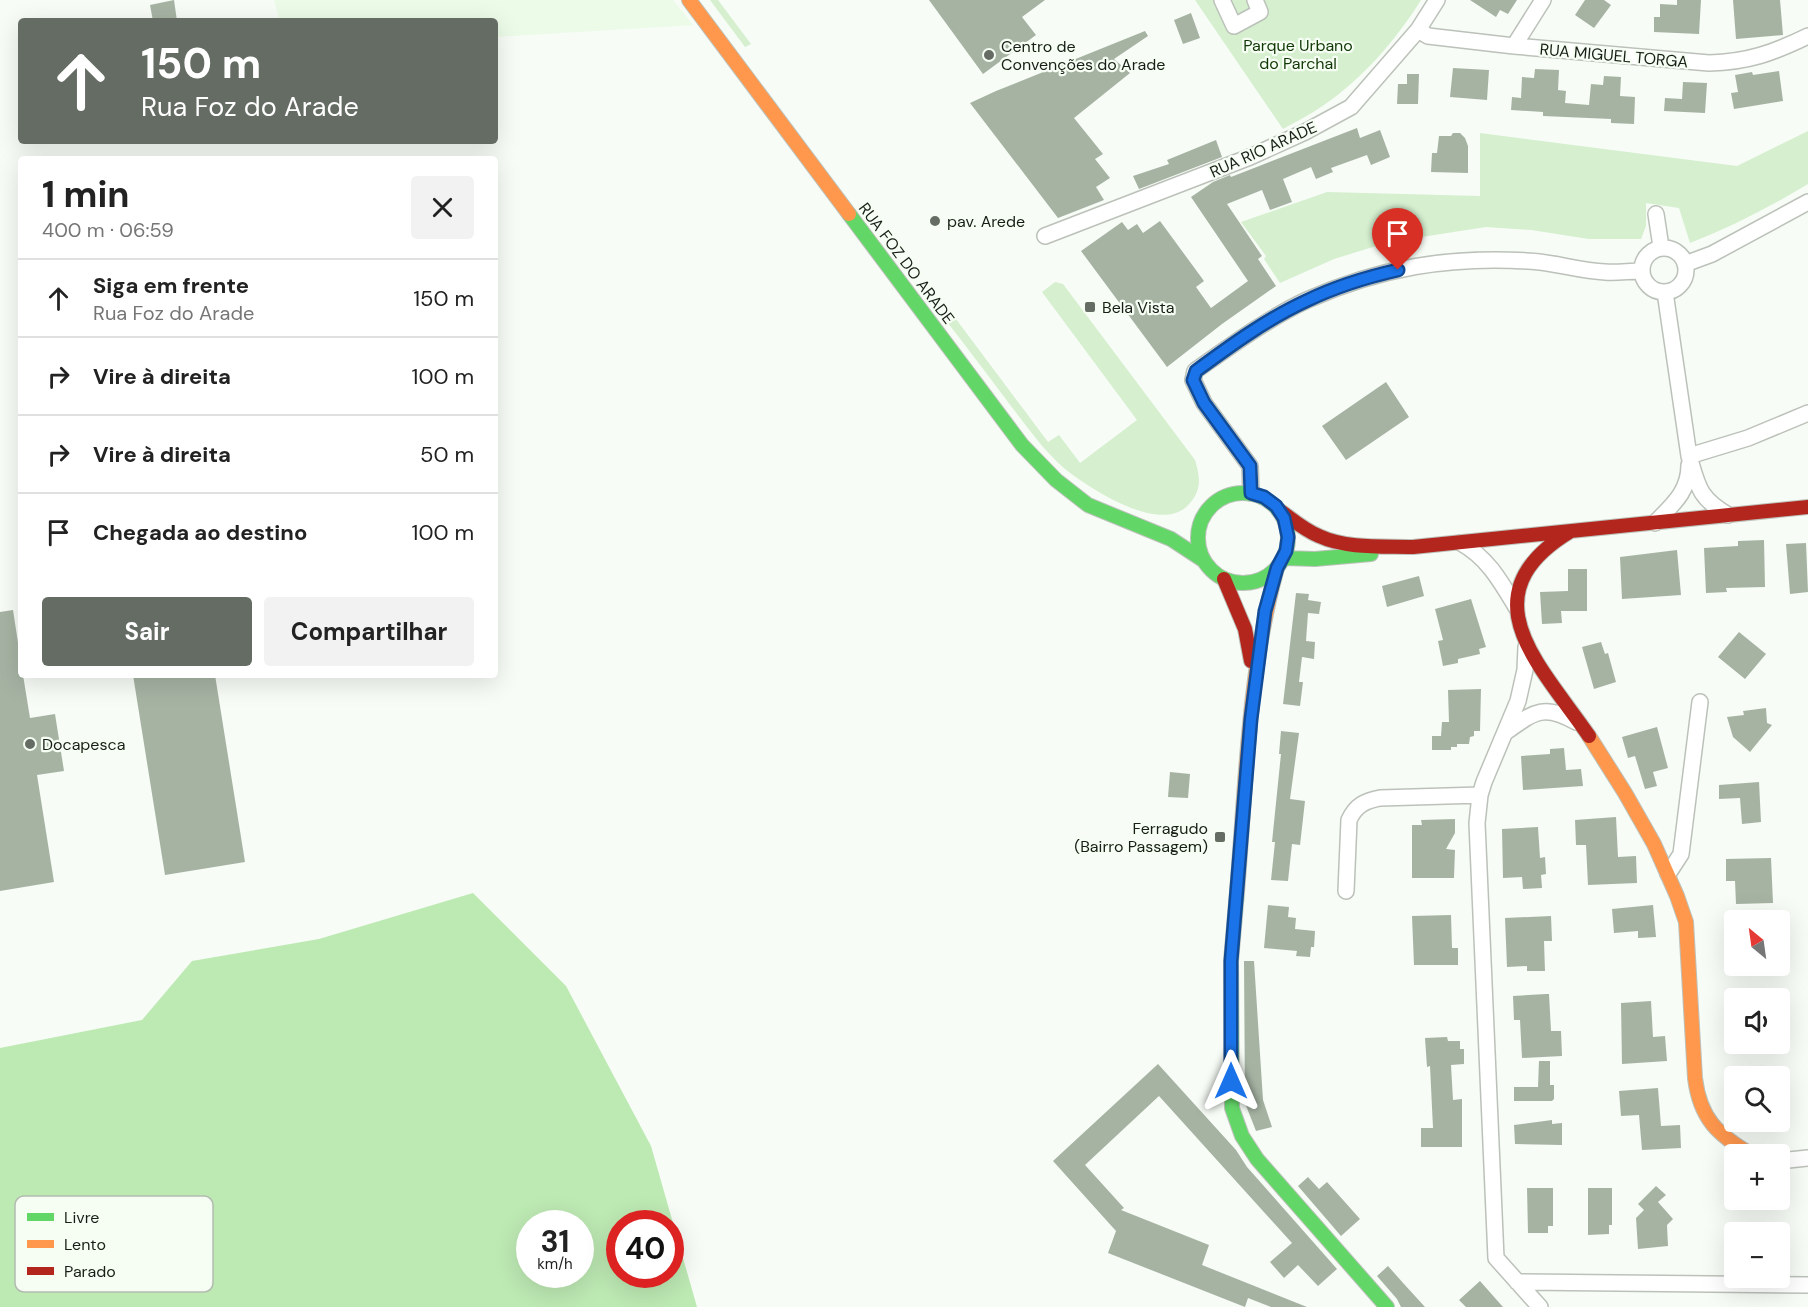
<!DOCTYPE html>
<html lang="pt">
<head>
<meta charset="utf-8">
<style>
  :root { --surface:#fff; --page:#f2f2f2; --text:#222; --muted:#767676; --line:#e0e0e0; --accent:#656c64 }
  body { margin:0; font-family:"DM Sans",sans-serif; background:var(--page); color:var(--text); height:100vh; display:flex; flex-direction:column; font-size:22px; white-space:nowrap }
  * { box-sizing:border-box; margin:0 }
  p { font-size:20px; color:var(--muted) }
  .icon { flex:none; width:33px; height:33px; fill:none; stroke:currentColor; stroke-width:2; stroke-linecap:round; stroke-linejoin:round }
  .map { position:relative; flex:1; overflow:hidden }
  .panel { position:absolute; left:18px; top:156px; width:480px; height:522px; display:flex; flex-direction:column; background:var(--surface); border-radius:6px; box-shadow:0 6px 24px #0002 }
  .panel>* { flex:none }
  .banner { position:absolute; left:18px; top:18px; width:480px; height:126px; border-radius:6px; box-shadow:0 6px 24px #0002; background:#656c64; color:#fff; overflow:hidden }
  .needle { width:39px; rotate:331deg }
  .controls { position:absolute; left:1724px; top:910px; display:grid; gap:12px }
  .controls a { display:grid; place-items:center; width:66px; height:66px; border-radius:6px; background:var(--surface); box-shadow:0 6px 24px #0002; font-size:30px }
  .speed { position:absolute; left:516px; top:1210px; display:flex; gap:12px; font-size:30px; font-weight:700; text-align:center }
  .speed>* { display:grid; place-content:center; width:78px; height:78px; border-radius:50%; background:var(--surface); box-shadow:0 6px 24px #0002; line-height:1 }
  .speed small { font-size:15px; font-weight:400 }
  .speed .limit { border:9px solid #d22; background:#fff; color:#111 }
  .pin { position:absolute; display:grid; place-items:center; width:51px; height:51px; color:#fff; margin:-62px -26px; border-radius:50% 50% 50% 0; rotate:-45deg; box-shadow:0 0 6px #0007 }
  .pin .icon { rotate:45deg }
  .me { position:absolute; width:66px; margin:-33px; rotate:0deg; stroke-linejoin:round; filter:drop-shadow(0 0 4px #0008) }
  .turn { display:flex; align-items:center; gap:21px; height:126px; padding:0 24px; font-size:27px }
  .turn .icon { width:78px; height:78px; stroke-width:2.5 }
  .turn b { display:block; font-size:42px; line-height:51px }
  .round { display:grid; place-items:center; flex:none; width:63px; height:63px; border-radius:6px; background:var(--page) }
  .summary { display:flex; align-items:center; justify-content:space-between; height:102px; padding:0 24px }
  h1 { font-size:36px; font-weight:700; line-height:45px }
  .primary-button { display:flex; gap:12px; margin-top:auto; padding:12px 24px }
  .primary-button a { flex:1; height:69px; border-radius:6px; background:var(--accent); color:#fff; font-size:24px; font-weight:700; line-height:69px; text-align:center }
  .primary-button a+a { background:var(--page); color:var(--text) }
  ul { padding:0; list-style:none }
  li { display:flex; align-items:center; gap:18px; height:78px; padding:0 24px; border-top:2px solid var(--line) }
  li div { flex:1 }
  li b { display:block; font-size:22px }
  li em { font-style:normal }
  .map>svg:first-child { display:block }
</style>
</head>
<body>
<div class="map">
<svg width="1808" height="1307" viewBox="0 0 1808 1307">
  <rect width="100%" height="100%" fill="#f7fcf6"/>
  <path fill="#ebfbe7" d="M274,0h399l20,25 -198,12v-16h-215z"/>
  <path fill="#d5efcf" d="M710,0h8l33,44 -6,3z
    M1195,0h226c-26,41 -57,77 -97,105 -13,9 -27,16 -41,24z
    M1808,131v53c-38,23 -77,43 -118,59l-11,-35 -33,-5v23l-5,13h-52l-58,-9 -45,-3 -97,15 -55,17 -54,24 -16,-24 2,-3 -25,-34 86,-30 153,4v-63l257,33z
    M1055,282l8,2 132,176c5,17 7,29 -5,43 -27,34 -99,-14 -125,-34 -21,-18 -37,-41 -54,-63 -21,-28 -42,-56 -63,-83l-1,-7 3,-5 98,131 11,-7 21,28 57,-43 -95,-128z"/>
  <path fill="#bde9b3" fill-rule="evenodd" d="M473,893l93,93 85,160 46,161h-697v-259l142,-28 50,-59 127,-22zM530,1224h50v51h-50zM620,1224h50v51h-50z"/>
  <path fill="#a6b3a3" d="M174,0l3,21h-24l-3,-16z
    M929,0h116l-23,17 14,18 -53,39z
    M1470,0h47l-9,14 -8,-4 -4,7z
    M1585,0h19l7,5 -17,23 -19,-13z
    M1677,0h24l-2,34 -45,-2v-15h6v-13l17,1z
    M1733,0h47l3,35 -47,4z
    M1191,13l9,25 -17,6 -9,-24z
    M1145,31l3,5 -34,23 16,14 -56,45 29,36 -8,5 15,19 -14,9 8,13 -46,18 -88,-115 26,-12z
    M1453,68l36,2 -2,30 -37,-3z
    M1535,69l24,1 -1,20 8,1 -1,12 24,2 2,-21 12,1 1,-9 17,1 -1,19 15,1 -1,27 -23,-1v-4l-68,-3v-4l-32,-2 1,-13 9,1 1,-21 12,1z
    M1779,71l4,30 -49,8 -3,-16 7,-1 -3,-17 17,-3 1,3z
    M1407,74h12l-1,30h-21l1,-20h9z
    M1683,82l24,1 -2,30 -41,-2 1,-13 17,1z
    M1357,128l3,10 20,-8 10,27 -19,8 -4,-10 -36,13 2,4 -17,7 -5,-12 -28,12 9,23 -22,8 -8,-20 -35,14 35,52 -4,3 18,27 -54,38 -55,43 -86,-116 41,-29 6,8 9,-6 6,9 17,-12 44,60 -8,6 15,21 37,-27 -57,-84 22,-15 17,-7 1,2z
    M1453,133h7l5,5 3,8v27l-37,-1 1,-19h5l2,-17h12z
    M1216,140l6,17 -83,32 -6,-13 36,-12 -2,-4z
    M1386,382l23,35 -63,43 -24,-34z
    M1764,540l1,47 -39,1 1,4 -21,1 -2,-45 34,-2v-5z
    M1806,543l2,49 -18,2 -4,-50z
    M1677,550l4,45 -59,4 -2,-42z
    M1568,569h19v42h-26l1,12 -20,1 -2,-32 28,-1z
    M1419,576l5,20 -37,11 -5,-21z
    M1296,593l13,1 -1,6 13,2 -2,12 -11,-1 -2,28 9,1 -1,17 -12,-2 -3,25h4l-3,24 -17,-2z
    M1471,599l15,48 -7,2 1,5 -22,5v4l-15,3 -5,-25 5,-1 -8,-31z
    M13,610l8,52v13h2l7,43 25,-4 9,57 -27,4 17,107 -54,9v-279z
    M1739,632l27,22 -21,25 -27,-22z
    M1601,642l4,12 3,-1 8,29 -22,7 -12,-42z
    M133,675h82l30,187 -80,13z
    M1481,689l-1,42h-6v5l-4,1 -1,7h-12v3h-6v3h-19v-14h9l1,-14h7l-1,-32z
    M1766,708l1,15 5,2 -22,27 -17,-15 -6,-20 17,-2 -1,-4z
    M1657,727l11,41 -15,4 4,14 -12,3 -10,-33 -7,2 -6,-21z
    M1281,731l18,2 -9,66 15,2 -5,44 -8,-1 -4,37 -17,-1 4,-38h-3l9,-88h-2z
    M1564,748l2,22 15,-1 2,17 -60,4 -2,-34 29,-2v-5z
    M1170,772l20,2 -2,24 -20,-1z
    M1759,782l2,40 -19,2 -2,-26 -21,1v-14z
    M1616,817l2,40 18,-1 1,27 -49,2 -2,-40h-10l-1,-25z
    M1455,819v14l-9,16 9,1 -1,28h-42v-53h10l-1,-5z
    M1538,827l2,31 5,-1 1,17 -5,1 1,13 -19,1 -1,-12 -19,1 -1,-49z
    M1771,858l2,45 -37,1 -1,-23h-9v-22z
    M1268,905l21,2 -1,10 8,1 -1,11 20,2 -1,16h-3l-1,10 -14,-1 1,-5 -33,-3z
    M1653,905l3,32 -18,1v-7l-24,2 -2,-24z
    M1451,915l1,33h6v17h-44l-2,-49z
    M1551,916l1,25h-8l1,30h-18v-5l-20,1 -2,-49z
    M1244,961h10l9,139 9,27 -16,4 -11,-28z
    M1546,994h3l2,37h10l1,25 -40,2 -2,-38h-6l-1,-24z
    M1651,1001l2,36 12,-1 2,25 -45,3 -1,-61z
    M1447,1037l1,4h12v8h4v15l-13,1 2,35 9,-1v48h-41v-19h12l-3,-62 -3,1 -2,-29z
    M1539,1061h11v24h4v14l-2,2h-38v-14h24z
    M1158,1064l78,86 11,17 90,102 -19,17 -20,-21 -14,13 -14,-16 22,-19 -133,-147 -74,69 39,43 -3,2 88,35 -7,20 105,42h-36l-23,-9 -3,9 -137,-54 8,-22 -63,-70z
    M1658,1088l3,38 19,-1 1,23 -39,2 -3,-35 -18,1 -2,-25z
    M1552,1120v4l10,-1v22l-47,-1 -1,-19z
    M1308,1177l11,12 8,-7 33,37 -19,17 -43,-50z
    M1656,1186l10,9 -8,7 15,17 -6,6 1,21 -30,3 -2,-31 8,-8 -6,-6z
    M1527,1188h26v38h-5v7h-20z
    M1588,1188h24v37h-3v9l-21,1z
    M1388,1266l16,18 21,23h-24l-4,-8 -20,-23z
    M1480,1281l23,26h-37l-7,-7z"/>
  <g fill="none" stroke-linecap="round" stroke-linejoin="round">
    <defs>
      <path id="street" d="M1222,0l12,26 26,-14 -5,-12
        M1418,30l10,6 86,10 195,17c39,-1 64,-10 99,-27
        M1514,46l29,-46
        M1656,214l5,33
        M1045,236l205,-79 55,-25 46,-25 67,-77 19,-30
        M1642 270a22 22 0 1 1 44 0a22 22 0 1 1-44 0Z
        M1685,264l27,-10 96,-52
        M1665,292l24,164c9,31 10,42 39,59
        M1689,456l59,-18 60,-25
        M1251,493l-1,-27 -46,-63 -11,-23 2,-9c34,-24 75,-54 112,-71 72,-32 142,-44 221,-39 26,1 51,10 77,11 12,1 24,-1 36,-1
        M1655,523c17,-18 34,-31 34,-58
        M1461,543c27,15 40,39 55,64
        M1526,647l-1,23 -7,31 -34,81 -4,13 -3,28 19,435 44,49
        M1506,732c29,-21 38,-28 70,-10
        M1668,874l13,-20 19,-152
        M1346,891l3,-71c7,-15 16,-19 31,-22l100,-3
        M1779,1161l29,-3
        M1517,1282l291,3"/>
      <path id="fast" d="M849,214l173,231 34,35 32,25 83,34 32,21
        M1198 538a45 45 0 1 1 90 0a45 45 0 1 1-90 0Z
        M1284,558l31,1 56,-5
        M1237,892l-6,69 1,147 10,28 15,23 130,148"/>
      <path id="slow" d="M689,0l160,214
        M1589,736l36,57 29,51 23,52 9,26 9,156c5,41 23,57 57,77
        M1237,892c9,-108 11,-220 40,-324"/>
      <path id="jam" d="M1279,510c13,9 25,20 40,26 28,13 64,10 94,11l395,-40
        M1571,531c-107,64 -30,135 18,205
        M1224,579l21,50 6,32"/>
    </defs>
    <use href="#street" stroke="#bcc2ba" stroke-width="18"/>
    <use href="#fast" stroke="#bcc2ba" stroke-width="16"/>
    <use href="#slow" stroke="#bcc2ba" stroke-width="16"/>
    <use href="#jam" stroke="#bcc2ba" stroke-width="16"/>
    <use href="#street" stroke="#fefffe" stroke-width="15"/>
    <use href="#fast" stroke="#63d668" stroke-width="14"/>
    <use href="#slow" stroke="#ff974d" stroke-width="14"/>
    <use href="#jam" stroke="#b3261e" stroke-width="14"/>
  </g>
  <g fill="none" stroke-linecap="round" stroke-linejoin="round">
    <defs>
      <path id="route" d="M1231,1081v-120l20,-242 14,-108 12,-43 9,-17 2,-14 -4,-19 -8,-12 -12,-9 -13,-4 -1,-27 -46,-63 -11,-23 3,-9c34,-25 71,-52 110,-70 29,-14 61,-24 92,-31"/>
    </defs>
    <use href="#route" stroke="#114b97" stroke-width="15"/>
    <use href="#route" stroke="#1a73e8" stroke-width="10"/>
  </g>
  <g fill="#656c64" stroke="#f6fef4" stroke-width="2">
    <circle cx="989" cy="55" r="6"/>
    <circle cx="935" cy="221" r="6"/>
    <rect x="1084" y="301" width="12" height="12" rx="3"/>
    <circle cx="30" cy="744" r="6"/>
    <rect x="1214" y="831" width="12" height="12" rx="3"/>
  </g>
  <g text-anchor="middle" stroke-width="4.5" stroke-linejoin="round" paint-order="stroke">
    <g font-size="16" fill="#0f3704" stroke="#f6fef4">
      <text x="1298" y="51">Parque Urbano<tspan x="1298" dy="18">do Parchal</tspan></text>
    </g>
    <g font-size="16" fill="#171e15" stroke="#f6fef4" text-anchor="start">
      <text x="1001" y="52">Centro de<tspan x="1001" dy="18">Convenções do Arade</tspan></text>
      <text x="947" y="227">pav. Arede</text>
      <text x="1102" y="313">Bela Vista</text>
      <text x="42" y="750">Docapesca</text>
      <text x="1208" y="834" text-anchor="end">Ferragudo<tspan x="1208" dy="18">(Bairro Passagem)</tspan></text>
    </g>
    <g font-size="16" fill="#171e15" stroke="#f6fef4">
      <text transform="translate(1614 55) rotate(5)" y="6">RUA MIGUEL TORGA</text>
      <text transform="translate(1263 149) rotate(-24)" y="6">RUA RIO ARADE</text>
      <text transform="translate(907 263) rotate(53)" y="6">RUA FOZ DO ARADE</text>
    </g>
  </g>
  <rect x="15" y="1196" width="198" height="96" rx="9" fill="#f6fef4" stroke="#b3bbb1" stroke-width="1.5"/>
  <rect x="27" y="1213" width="27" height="8" fill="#63d668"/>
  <rect x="27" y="1240" width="27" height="8" fill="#ff974d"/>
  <rect x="27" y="1267" width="27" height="8" fill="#b3261e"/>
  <g font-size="16" fill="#171e15">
    <text x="64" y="1223">Livre</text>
    <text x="64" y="1250">Lento</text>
    <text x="64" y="1277">Parado</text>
  </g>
</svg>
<div class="controls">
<a><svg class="needle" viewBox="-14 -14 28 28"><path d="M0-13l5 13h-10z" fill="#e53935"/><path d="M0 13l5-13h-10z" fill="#767676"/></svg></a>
<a><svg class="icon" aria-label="sound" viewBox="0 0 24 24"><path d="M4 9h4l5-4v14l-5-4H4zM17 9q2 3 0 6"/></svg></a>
<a><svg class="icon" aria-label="search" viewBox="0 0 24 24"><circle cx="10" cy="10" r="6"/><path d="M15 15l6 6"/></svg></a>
<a>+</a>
<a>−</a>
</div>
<div class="speed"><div>31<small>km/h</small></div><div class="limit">40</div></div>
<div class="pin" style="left:1398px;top:270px;background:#d93025"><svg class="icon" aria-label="arrive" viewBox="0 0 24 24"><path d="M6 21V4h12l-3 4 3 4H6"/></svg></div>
<svg class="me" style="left:1231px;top:1081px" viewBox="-20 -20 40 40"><path d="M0-17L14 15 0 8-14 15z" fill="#1a73e8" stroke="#fff" stroke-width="4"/></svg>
<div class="banner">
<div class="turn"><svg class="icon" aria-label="ahead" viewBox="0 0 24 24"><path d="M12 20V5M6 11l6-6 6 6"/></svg><div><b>150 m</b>Rua Foz do Arade</div></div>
</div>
<section class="panel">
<div class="summary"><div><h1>1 min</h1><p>400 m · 06:59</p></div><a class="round"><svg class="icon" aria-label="close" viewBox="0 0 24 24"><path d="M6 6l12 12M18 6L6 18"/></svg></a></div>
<ul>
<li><svg class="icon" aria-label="ahead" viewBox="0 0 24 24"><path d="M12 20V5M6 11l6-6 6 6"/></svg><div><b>Siga em frente</b><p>Rua Foz do Arade</p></div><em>150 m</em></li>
<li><svg class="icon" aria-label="right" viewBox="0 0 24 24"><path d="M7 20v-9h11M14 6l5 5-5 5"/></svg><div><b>Vire à direita</b></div><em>100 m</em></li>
<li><svg class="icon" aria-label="right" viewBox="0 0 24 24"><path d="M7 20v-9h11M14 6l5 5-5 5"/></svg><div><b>Vire à direita</b></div><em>50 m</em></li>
<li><svg class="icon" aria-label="arrive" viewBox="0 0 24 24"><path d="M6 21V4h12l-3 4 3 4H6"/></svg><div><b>Chegada ao destino</b></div><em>100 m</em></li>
</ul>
<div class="primary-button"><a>Sair</a><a>Compartilhar</a></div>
</section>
</div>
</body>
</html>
